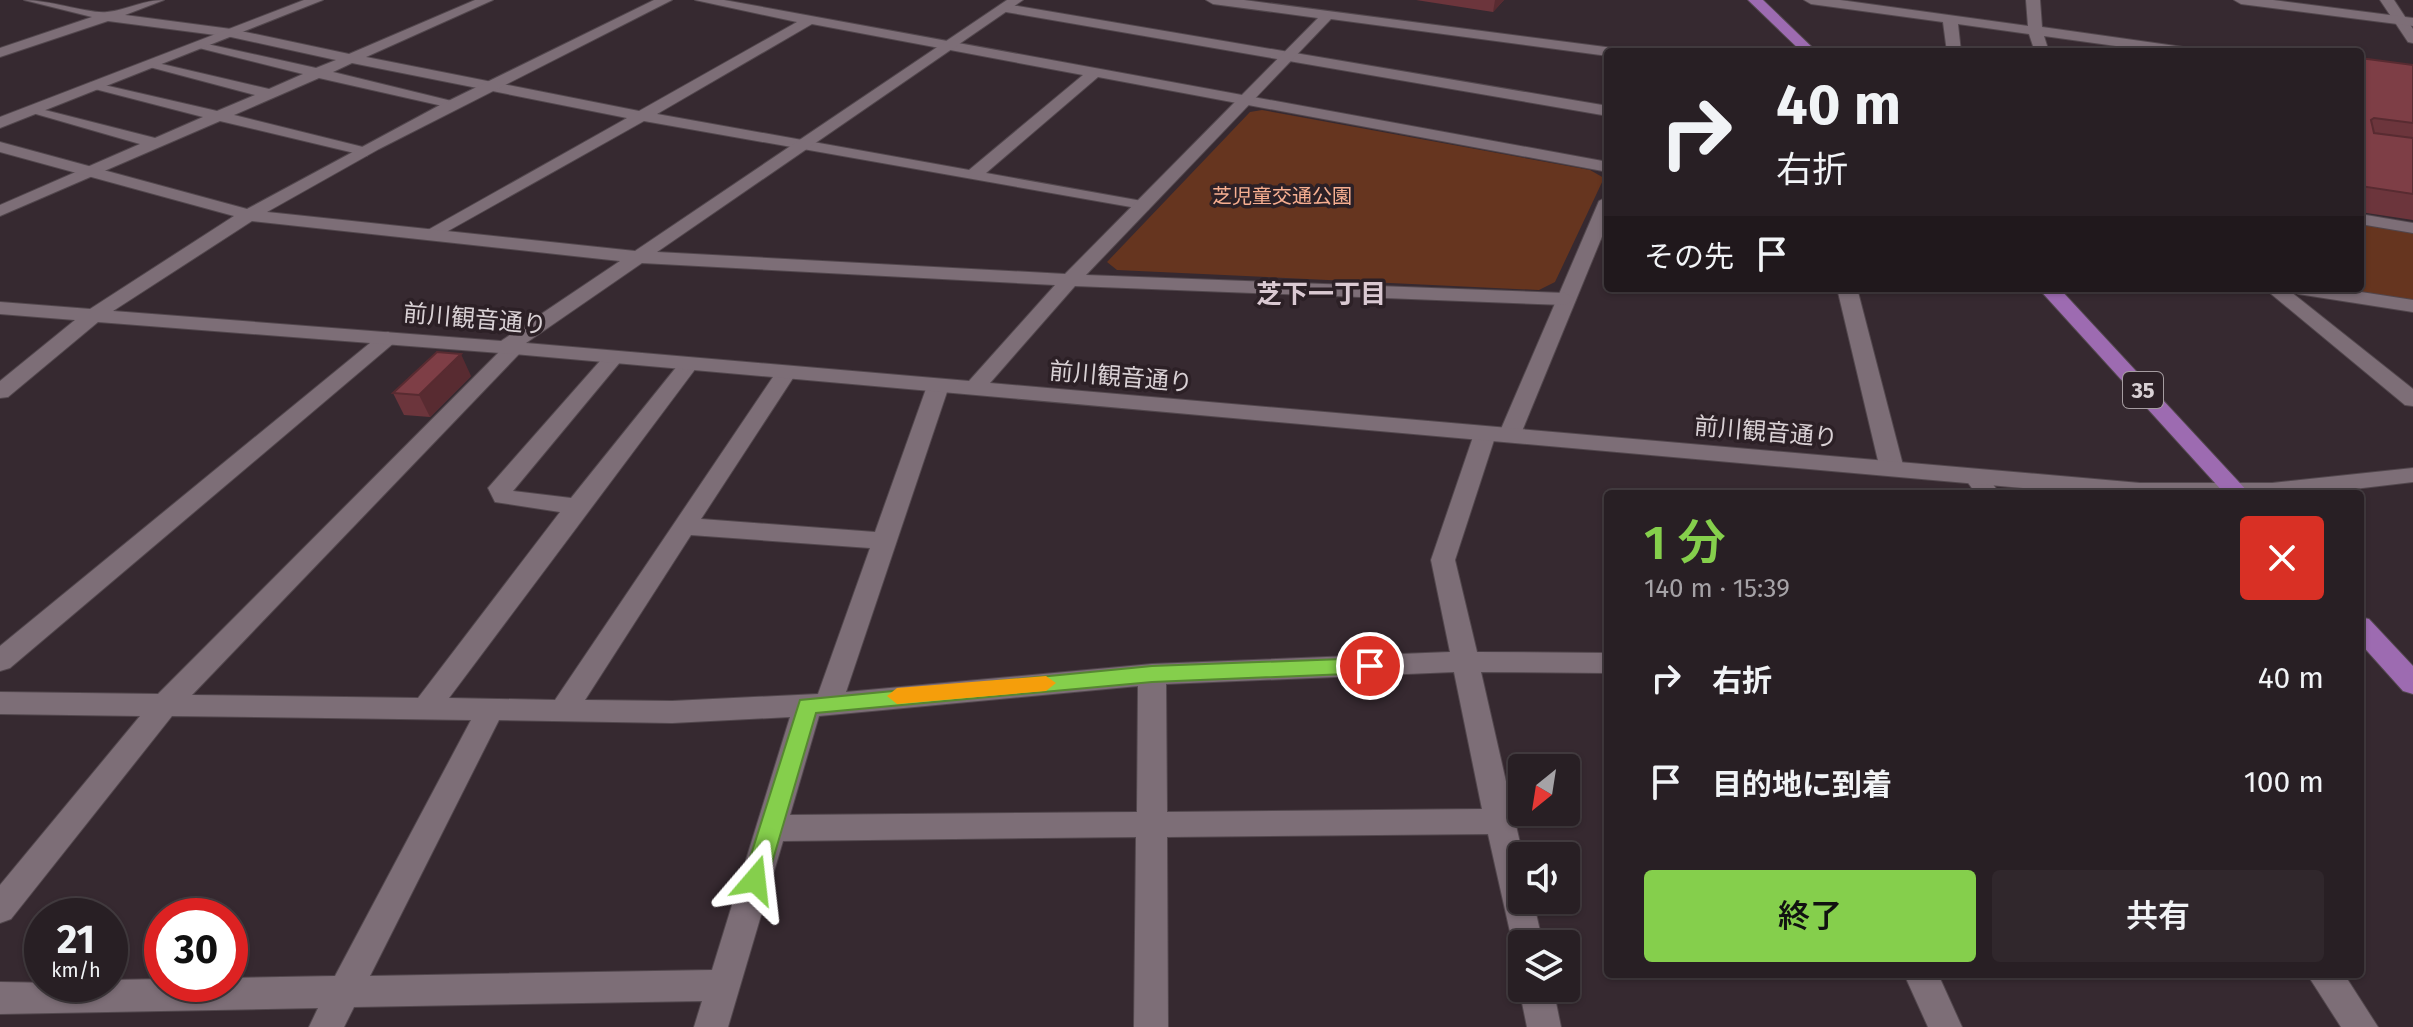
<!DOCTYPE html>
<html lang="ja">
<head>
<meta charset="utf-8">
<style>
  :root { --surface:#281f24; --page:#30272c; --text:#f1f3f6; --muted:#a5a2a6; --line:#443d41; --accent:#85cf4c }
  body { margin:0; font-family:"Fira Sans","Noto Sans JP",sans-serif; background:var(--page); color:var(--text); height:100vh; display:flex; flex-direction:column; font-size:30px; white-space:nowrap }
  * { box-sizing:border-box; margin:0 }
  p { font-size:26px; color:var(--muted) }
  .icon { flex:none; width:44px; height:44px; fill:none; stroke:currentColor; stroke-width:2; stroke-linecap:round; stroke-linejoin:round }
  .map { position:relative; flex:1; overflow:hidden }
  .details { position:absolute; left:1604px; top:490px; width:760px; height:488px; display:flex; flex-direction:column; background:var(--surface); border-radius:8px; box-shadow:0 2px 6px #0004,0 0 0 2px var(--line) }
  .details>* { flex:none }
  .hud { position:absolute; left:1604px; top:48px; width:760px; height:244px; border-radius:8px; box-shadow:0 2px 6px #0004,0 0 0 2px var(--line); background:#281f24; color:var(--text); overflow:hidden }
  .needle { width:52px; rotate:210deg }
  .controls { position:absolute; left:1508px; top:754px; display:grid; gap:16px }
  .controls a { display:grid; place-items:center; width:72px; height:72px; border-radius:8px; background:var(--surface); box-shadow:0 2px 6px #0004,0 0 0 2px var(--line); font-size:40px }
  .speed { position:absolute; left:24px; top:898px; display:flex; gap:16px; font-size:40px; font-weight:700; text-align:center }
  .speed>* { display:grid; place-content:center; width:104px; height:104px; border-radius:50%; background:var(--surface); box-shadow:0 2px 6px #0004,0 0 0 2px var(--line); line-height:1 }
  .speed small { font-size:20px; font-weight:400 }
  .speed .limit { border:12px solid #d22; background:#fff; color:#111 }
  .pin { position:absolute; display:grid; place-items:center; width:68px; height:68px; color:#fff; margin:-34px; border:4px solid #fff; border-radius:50%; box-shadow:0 2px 8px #0007 }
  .me { position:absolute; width:88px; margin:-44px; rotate:17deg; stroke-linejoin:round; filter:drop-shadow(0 0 6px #0008) }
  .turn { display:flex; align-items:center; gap:28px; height:168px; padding:0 40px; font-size:36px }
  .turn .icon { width:104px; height:104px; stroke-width:2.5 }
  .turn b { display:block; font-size:56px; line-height:68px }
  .then { display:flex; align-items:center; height:76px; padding:0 40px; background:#0003; gap:16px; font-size:30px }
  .round { display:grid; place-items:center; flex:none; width:84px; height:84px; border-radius:8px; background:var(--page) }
  .overview { display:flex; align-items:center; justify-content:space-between; height:136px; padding:0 40px }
  h1 { font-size:48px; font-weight:600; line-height:60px; color:var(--accent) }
  .action { display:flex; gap:16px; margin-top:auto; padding:16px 40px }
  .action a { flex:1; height:92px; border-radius:8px; background:var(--accent); color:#111; font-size:32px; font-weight:600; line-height:92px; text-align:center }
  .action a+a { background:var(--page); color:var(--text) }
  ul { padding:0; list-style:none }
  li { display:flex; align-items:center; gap:24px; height:104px; padding:0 40px }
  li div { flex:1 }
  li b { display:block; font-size:30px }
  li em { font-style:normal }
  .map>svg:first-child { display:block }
</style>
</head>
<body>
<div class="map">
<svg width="2413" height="1027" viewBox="0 0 2413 1027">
  <rect width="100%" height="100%" fill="#362930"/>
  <path fill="#66351f" d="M1262,110l328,60 14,8 -49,104 -16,8 -422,-20 -10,-8 143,-150z
    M2360,224l53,8v68l-78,-12h25z"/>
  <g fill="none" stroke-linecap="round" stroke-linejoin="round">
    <defs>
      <path id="minor" d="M24,0c26,0 65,14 83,12 20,-2 36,-12 57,-12l-39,15 106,14 118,25 126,-54h18l-127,57 273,54 158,-89 -102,-22h29l884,162v10l-510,-95 -112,96 156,28 9,5 -3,4 -504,-89 -212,119 -9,-5 3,-4 201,-113 -275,-55 -19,9 131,32 -8,5 -137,-31 -85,37 133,33v8l-147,-35 -220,95v-11l140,-61 -111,-32v-6l126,32 48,-21 -112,-29v-6l126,29 38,-16 -113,-30 7,-4 120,28 34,-15 -112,-28 7,-4 118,26 20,-8 -105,-23 -123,-16 -108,36v-9l92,-31zM812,24l271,51 -114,95 -312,-56z
        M1804,0h36l188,26 -2,-26h14l2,27 148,21 7,4h-38l-115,-16 5,16h-14l-6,-18 -71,-10 3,28h-14l-4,-30 -132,-18z
        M2380,0h14l19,29v14l-5,-1z
        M1005,4l603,102v10l-608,-105v-6z
        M1608,196v26l-88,214 -3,5h-16l-3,-5 101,-235z
        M2360,214l53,9v10l-53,-9z
        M1837,288h20l47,181 -4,5h-16l-4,-5z
        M2264,288h22l127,101v17l-8,-1z
        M2288,288h47l78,12v12l-115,-18z
        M388,332l10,6 -3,4 -385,326 -10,3v-25l381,-312z
        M514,342l10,6 -3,4 -329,343 226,3 142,-186 -65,-10 -7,-14 119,-135 7,-2 10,6 -3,4 -108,130 58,7 111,-138 7,-2 10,6 -250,334 106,2 224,-332 7,-2 11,6 -96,147 174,13 52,-146 11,-6 11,6 -103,306 306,-28 298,-12 -19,-92 43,-126 11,-7 11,7 -41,126 22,92 131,1v20l-127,-1 42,184 -1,44h11l10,44h-21v13l-7,-3 -27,-120 -321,3 1,190h-34l2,-190 -353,4 -55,186h-34l8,-26 -348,6 -10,20h-35l9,-19 -318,6v-32l110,2v-4l52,-1v5h68v-6l105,-2 136,-256 -299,-4 -161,203 -11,4v-38l140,-169 -140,-2v-22l158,2 349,-350zM691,535l179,13 -52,146 -146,7 -87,-1zM1454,672l28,137 -315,3 -1,-128zM1138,686l-1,126 -347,3 29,-99zM790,717l-78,253 -342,6 129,-256 173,3z
        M1976,470l8,2 16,22h-24l-12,-17z
        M1904,974h34l24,53h-34z
        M2307,974h37l34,53h-37z
        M1522,981v7h31l8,39h-34l-8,-39z"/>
      <path id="tertiary" d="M304,0h19l-323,128v-11z
        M654,0h18l-293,149 -112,63 368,39 372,-251h16l-366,252 408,22 253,-256 -105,-14 -7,-4h38l369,48 7,4h-12v4l-277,-37 -245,256 479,18 10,6 -10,6 -490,-19 -85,97 1150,100h132l141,-15v14l-101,12h-223l-1575,-140 -416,-32 -90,75 -8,1v-17l75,-61 -75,-6v-12l90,7 144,-93 -234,-64v-10l247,67 193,-104zM252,221l368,40 -119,80 -388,-30zM642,263l413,22 -86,96 -443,-38z
        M2234,0h39l140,18v8l-172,-22z"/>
      <path id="primary" d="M1748,0h15l54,52h-15z
        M2038,288h21l191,206h-25z
        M2360,617l9,2 44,47v28l-10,-3 -43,-48z"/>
    </defs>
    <use href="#minor" stroke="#52474d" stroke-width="2"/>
    <use href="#tertiary" stroke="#52474d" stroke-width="2"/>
    <use href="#primary" stroke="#52474d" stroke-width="2"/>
    <use href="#minor" fill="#7d6e77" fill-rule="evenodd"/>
    <use href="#tertiary" fill="#7d6e77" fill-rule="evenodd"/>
    <use href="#primary" fill="#9d6bb1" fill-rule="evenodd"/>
  </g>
  <path fill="#6c353c" d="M1416,0h88l-11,12z
    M2360,58l53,7v155l-53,-8z
    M471,376l-41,41 -26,-2 -11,-22z"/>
  <path fill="#582b31" d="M1495,0h9l-11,12z
    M461,354l10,22 -41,41 -11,-22z"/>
  <path fill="#7e3e46" stroke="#582b31" stroke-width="2" d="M2360,58l53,7v58l-39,-5 -3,2 3,13 39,5v56l-53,-8z
    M437,352l24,2 -42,41 -26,-2z"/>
  <path fill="#85cf4c" stroke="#568731" stroke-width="2" d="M1370,658l10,8 -10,7 -218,9 -336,31 -49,167 -4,8 -8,3 -8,-3 -4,-8 57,-180 352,-34z"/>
  <path fill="#f59e0b" d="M1046,676l10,7 -10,8 -149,13 -10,-8 10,-8z"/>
  <g text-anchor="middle" stroke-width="7" stroke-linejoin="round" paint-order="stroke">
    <g font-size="20" fill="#f7af91" stroke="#2c2026">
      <text x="1282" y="203">芝児童交通公園</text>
    </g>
    <rect fill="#2c2026" stroke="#a59ca0" stroke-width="2" x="2123" y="372" width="40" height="36" rx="6"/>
    <g font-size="22" font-weight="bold" fill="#d9d1d5">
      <text x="2143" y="398">35</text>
    </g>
    <g font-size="24" fill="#d9d1d5" stroke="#2c2026">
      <text transform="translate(475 319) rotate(5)" y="8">前川観音通り</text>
      <text transform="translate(1121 377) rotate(5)" y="8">前川観音通り</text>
      <text transform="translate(1766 432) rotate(5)" y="8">前川観音通り</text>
    </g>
    <g font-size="26" font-weight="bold" fill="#dac9d2" stroke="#2c2026">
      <text x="1321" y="303">芝下一丁目</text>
    </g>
  </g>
</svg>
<div class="controls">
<a><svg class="needle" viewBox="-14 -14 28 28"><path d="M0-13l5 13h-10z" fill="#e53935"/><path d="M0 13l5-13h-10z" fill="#a5a2a6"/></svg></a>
<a><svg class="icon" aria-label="sound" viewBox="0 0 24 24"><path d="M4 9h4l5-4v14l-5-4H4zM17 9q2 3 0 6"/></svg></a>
<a><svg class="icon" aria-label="layers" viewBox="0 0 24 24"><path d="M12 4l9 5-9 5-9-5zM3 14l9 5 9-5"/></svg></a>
</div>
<div class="speed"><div>21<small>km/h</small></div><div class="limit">30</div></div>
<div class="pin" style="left:1370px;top:666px;background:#d93025"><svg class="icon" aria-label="arrive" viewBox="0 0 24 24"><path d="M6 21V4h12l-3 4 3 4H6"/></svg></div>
<svg class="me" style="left:755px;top:880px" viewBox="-20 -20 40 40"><path d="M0-17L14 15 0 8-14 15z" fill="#85cf4c" stroke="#fff" stroke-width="4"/></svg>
<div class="hud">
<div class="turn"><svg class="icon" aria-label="right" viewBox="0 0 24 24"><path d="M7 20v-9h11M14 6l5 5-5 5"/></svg><div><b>40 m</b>右折</div></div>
<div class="then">その先<svg class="icon" aria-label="arrive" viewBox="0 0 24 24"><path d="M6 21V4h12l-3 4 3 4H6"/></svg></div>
</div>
<section class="details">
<div class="overview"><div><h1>1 分</h1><p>140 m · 15:39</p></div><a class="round" style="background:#d93025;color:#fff"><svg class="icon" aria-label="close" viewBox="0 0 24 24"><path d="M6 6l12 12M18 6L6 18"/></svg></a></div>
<ul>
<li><svg class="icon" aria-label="right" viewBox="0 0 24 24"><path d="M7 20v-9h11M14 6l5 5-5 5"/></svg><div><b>右折</b></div><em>40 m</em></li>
<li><svg class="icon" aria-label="arrive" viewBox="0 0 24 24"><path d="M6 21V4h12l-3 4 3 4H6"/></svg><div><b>目的地に到着</b></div><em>100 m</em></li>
</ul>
<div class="action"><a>終了</a><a>共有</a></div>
</section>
</div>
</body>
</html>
